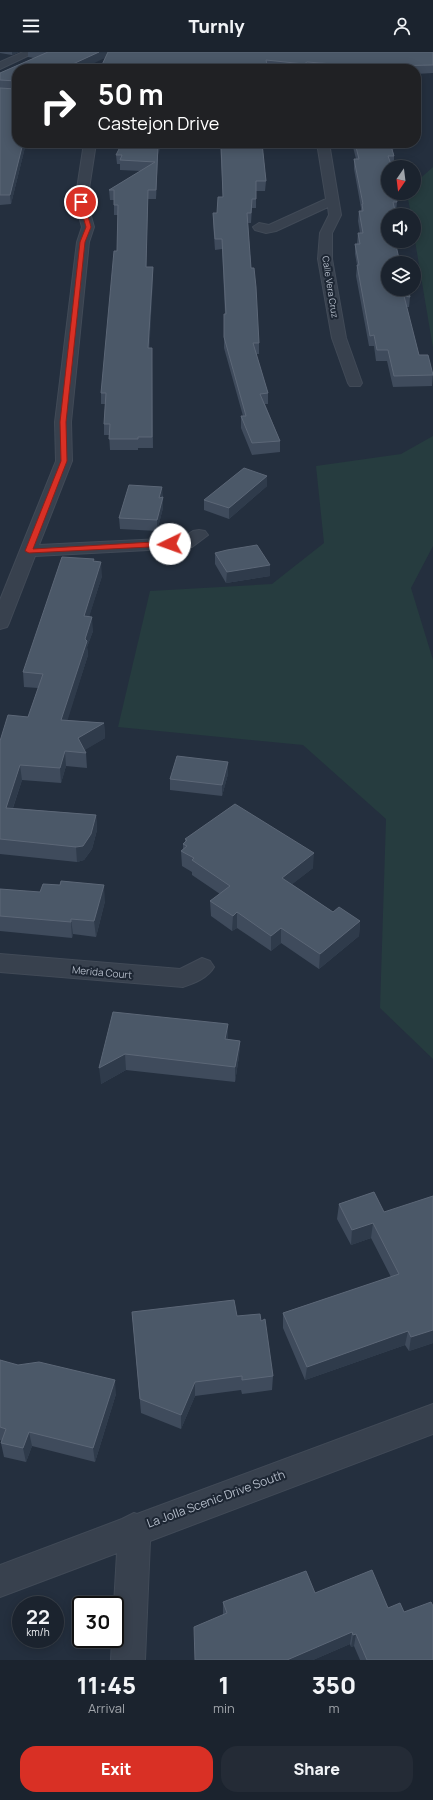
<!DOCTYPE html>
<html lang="en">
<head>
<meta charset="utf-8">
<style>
  :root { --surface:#1b232e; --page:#242b36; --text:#f1f3f6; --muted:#a0a4aa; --line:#39404a; --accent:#d93025 }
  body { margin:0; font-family:Manrope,sans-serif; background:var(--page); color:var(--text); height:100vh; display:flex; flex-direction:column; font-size:15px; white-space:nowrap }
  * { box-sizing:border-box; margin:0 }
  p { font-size:13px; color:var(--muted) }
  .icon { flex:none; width:22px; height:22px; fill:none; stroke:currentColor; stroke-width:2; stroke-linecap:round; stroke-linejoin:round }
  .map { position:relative; height:1608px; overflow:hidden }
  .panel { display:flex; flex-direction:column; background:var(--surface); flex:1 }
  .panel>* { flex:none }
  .top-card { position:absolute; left:12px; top:12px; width:409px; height:84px; border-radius:16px; box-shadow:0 2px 10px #0003,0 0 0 1px var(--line); background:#202124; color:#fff; overflow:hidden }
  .needle { width:26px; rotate:194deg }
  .fabs { position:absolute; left:381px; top:108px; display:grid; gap:8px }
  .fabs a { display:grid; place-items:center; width:40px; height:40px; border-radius:50%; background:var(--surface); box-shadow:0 2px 10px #0003,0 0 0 1px var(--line); font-size:20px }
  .speed { position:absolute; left:12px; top:1544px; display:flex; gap:8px; font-size:20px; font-weight:700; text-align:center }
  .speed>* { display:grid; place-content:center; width:52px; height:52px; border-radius:50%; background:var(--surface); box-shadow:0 2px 10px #0003,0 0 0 1px var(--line); line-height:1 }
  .speed small { font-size:10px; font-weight:400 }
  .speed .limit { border:2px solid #111; border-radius:6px; background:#fff; color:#111 }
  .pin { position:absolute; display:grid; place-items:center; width:34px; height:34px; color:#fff; margin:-17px; border:2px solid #fff; border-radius:50%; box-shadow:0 1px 4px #0007 }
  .me { position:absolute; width:44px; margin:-22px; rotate:267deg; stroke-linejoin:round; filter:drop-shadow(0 0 3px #0008) }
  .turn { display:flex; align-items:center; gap:14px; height:84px; padding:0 20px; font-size:18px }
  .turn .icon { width:52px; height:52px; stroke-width:2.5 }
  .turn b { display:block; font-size:28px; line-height:34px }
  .eta { display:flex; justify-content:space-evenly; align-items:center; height:68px; text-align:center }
  .eta b { font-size:24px; font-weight:800; line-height:28px }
  .action { display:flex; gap:8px; margin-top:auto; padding:8px 20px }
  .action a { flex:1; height:46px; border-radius:16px; background:var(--accent); color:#fff; font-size:16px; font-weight:800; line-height:46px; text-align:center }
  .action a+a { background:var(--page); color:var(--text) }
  header { display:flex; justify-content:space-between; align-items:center; height:52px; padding:0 20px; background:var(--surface); font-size:18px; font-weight:800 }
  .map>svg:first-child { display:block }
</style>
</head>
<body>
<header><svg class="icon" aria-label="menu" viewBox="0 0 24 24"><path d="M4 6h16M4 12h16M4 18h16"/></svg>Turnly<svg class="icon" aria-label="person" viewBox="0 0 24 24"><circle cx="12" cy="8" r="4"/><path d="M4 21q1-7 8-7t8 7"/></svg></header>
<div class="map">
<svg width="433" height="1608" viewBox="0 0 433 1608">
  <rect width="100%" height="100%" fill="#242f3e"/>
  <path fill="#263c3f" d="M433,115v181l-19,-113v-20h-3l-4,-22h7v-9z
    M433,384v110l-22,42 22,72v399l-53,-51 6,-189 -83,-74 -185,-18 32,-136 122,-7 52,-41 -8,-77 85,-12z"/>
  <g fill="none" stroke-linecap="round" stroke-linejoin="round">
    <defs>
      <path id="minor" d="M23,0h13l-36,17v-7z
        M84,91h12l-9,59 7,25 -5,15 -18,180 1,39 -33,84 143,-7 11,-7 6,-1 6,1 3,4 -16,12 -6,1 -151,8 -26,67 -2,4 -7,2v-29l56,-139 -1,-39 22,-180 5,-15 -7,-25z
        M317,91h12l12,72 -9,18v26l14,79 16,45 -2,3h-10l-2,-3 -16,-45 -14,-79 2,-26 9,-18 -1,-8 -52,24 -10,2 -11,-3 -2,-3 6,-4 10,2 57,-26z
        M0,902l180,15 22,-11 8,3 4,6c-6,11 -20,16 -31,20l-183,-15z
        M433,1352v30l-283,107 -5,119h-34l1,-21h3l-1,-34 3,-52 -117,44v-32l122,-46 12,-6 3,1z"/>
    </defs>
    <use href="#minor" stroke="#414a57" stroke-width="2"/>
    <use href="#minor" fill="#38414e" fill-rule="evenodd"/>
  </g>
  <path fill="#3f4b5c" d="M0,0h19l-7,3 -12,-2z
    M28,0h405v21l-17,1v-5h-316l5,-11 -88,11v74h9l-15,61 -11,1v-132l34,-15 -6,-1z
    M220,91h42l4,38 -1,10h-9v17h-4l-1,15h-3l3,45 8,75v11h-3l12,39v11h-3l15,37v11l-28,3 -11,-27v-12h2l-19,-68v-34h1l-3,-65 -7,1 -2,-27v-10h4l6,-16z
    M352,91h42l-1,8 1,5v10l-6,1 9,35 -1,10 -8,3v48l22,34 -1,10h-3l13,48 14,18 -1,13 -39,1 -6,-26h-11l-2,-15h-5l-13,-70 1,-11 -2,-11v-10h2l1,-11h2l-2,-12 1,-10h2v-3l-7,-39v-10h2z
    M116,103h42l-2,44h-8l-2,68h7v11l-4,70 3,11 1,89h-15v2h-28l-1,-15h-5v-11l1,-20h-4v-11l16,-142 1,-36h-4v-15h-4l-1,-10 32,-19 -21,-1v-6h-3z
    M267,424v10l-38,33 -25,-9v-10z
    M162,435l1,21 -6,23 -37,-2 -1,-11z
    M215,501l55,23 -44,7 -11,-19z
    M94,509l8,15 -13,40 4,15 -6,16 1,8 -21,65 37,3 1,15 -21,12 2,3 1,15 -21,-2 -5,17 -39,-3 -9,28 83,7 1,15 -5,19 -8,11 -7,2 -77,-8v-113l28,-24 10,-29 -14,-1 -1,-15z
    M228,722l-6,22 -52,-6v-11z
    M185,787l128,29 -21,16 41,28 27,9 -1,15 -40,33 -38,-26 -10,8 -34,-23 -5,3 -21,-15 -1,-15 10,-7 -28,-19v-3l-10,-6 -1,-15 2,-1v-6l2,-2z
    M0,837l105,12 -9,36 -23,-3 -1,4 -72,-7z
    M113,960l115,28 12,1 -1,15 -4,26 -109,-12 -25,14z
    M374,1140l59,151 -24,8 -4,-6 -100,35 -22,-52v-15l108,-36 -20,-39 -20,7 -14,-26 2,-15z
    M132,1260l105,4 24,5 12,55 -1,14 -30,4 -1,-4 -46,6 -14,33 -40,-16z
    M0,1308l116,34 -21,68 -63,-16 -6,16 -22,-5 -3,-14 1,-2 -2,-1z
    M315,1541l73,15 16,4 29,48h-73l-6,-14 -3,1 -1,-3 -37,16h-118l28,-45v-13z"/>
  <path fill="#2f3b4b" d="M12,0h7l-7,3z
    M99,0h12v3l-29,14h-20z
    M307,10l-1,7h-2v-5z
    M23,91h3l-15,61 -1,-9z
    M158,91h4l-4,12 -2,44v-9l2,-45z
    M148,138v9l-2,79v-11z
    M153,215v11l-4,81 -1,-11z
    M267,424v10l-38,33v-11z
    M162,435v11h-3z
    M163,445v11l-6,23v-11z
    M101,510l1,14 -17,54 -1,-14z
    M270,513v11l-44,7 1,-11z
    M92,565l1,14 -6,16 1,8 -25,80 -2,-15z
    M104,671l1,15 -25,15 -2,-15z
    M65,699l1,15 -5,17 -1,-15z
    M228,710v12l-6,22v-11z
    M20,713l2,15 -14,42 -2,-14z
    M96,763l1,15 -5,19 -8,11 -7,2 -1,-15z
    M314,801l-1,15 -32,25 1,-15z
    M104,833l1,16 -9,36 -2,-16z
    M237,860v16l-5,3 1,-15z
    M71,867l2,15 -1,4 -1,-16z
    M360,869l-1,15 -40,33 1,-15z
    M281,876v15l-10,8v-15z
    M228,972v16l-3,-1z
    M240,989l-1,15 -4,26v-15z
    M125,1002l1,16 -25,14 -2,-16z
    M373,1171l-2,15 -20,7 1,-15z
    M433,1278v13l-24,8 2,-14z
    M408,1279l-3,14 -100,35 2,-13z
    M115,1328l1,14 -21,68 -2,-14z
    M195,1330v14l-14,33v-14z
    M29,1380l3,14 -6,16 -3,-14z
    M352,1580l-2,12 -37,16h-26z
    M356,1582l-2,12 -3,1 2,-12z"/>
  <path fill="#4b5868" stroke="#5c6777" d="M48,0h51l-37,17h-45v12l-17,-1v-7z
    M108,0h325v13l-49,1 2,3h-38l-1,-4 -40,-3 -3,2 -38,-4 2,9h-168z
    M17,33v58h6l-13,52h-10v-107l16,1z
    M122,91h36v2l-2,45h-8l-2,77h7l-5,81h4v89h-14v2h-29l1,-15h-6l2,-31h-5l13,-142h3l1,-46h-4v-15h-5l46,-28 -35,-2 2,-5h-6z
    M221,91h41l4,38h-10v18h-4l-1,14h-4l4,55h3l2,19 3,56h-6l15,50 -8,1 20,47 -28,2 -11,-27h5l-22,-79v-23h2l-4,-75h-7l-2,-26h4l1,-16h5z
    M355,91h35l4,13h-6l4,11h-4v26h7l2,9h-4l3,13h-8v26h7l5,22h-12v26h20l2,8 -6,-1 15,59h9l5,20 -39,1 -6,-26h-11l-3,-15 -4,1 -13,-71h2l-4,-21h5l-2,-11h5l-4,-22h4l-1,-7h1l-9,-45h5z
    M244,416l23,8 -38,32 -25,-8z
    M129,433l33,2 -3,11 4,-1 -6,23 -38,-2z
    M257,493l13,20 -43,7 -12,-19 12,-3z
    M62,505l32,2 -1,2 8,1 -17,54 8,1 -7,22 2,2 -26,79 43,3 -26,15 8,15 -21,-2 -5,17 -40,-3 -14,43 90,7 -5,19 -8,12 -7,1 -76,-8v-98l8,-26 20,2 15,-43 -20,-2z
    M177,704l51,6 -6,23 -52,-6z
    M235,752l79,49 -32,25 51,34 6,-5 21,14 -40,33 -39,-26 -10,8 -34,-24 -4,4 -23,-15 20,-15 -38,-26 2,-2 -13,-7 6,-5 -4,-2 4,-4 -2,-1z
    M61,829l43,4 -10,36 -23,-2v3l-71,-6v-27l40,3 3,-8 17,1z
    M113,960l115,12 -3,15 15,2 -5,26 -110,-13 -26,14z
    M374,1140l10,20 49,-16v134l-22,7 -3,-6 -101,36 -24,-54 116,-39 -26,-51 -21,7 -13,-26z
    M234,1248l3,16 23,-2 1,7 4,-2 8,57 -31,4v-4l-47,6 -14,33 -41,-16 -8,-87z
    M0,1308l18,5 21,-3 76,18 -22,68 -64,-16 -6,16 -22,-5 5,-14 -6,-2z
    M372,1518l16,38 12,-5 4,9 27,-10 2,4v54h-66l-11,-26 -3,1 -1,-3 -65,28h-92l-1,-33 33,-14 -4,-11 83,-31 9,22z"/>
  <path fill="#d93025" stroke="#8d1f18" d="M81,148l3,2 7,25 -6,15 -19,180 1,39 -34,88 137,-8 4,3 -4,2 -141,7 -4,-2 36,-90 -1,-39 20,-180 6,-15 -7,-25z"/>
  <g text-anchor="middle" stroke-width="4" stroke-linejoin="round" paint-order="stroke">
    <g font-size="9" fill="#b4bcc9" stroke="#1d2633">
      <text transform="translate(330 235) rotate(81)" y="3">Calle Vera Cruz</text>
    </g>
    <g font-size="10" fill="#b4bcc9" stroke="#1d2633">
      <text transform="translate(102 920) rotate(5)" y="4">Merida Court</text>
    </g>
    <g font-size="12" fill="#b4bcc9" stroke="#1d2633">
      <text transform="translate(216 1447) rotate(-20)" y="4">La Jolla Scenic Drive South</text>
    </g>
  </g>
</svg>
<div class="fabs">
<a><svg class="needle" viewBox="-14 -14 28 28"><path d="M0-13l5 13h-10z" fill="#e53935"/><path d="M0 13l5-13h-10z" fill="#a0a4aa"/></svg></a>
<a><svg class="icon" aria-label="sound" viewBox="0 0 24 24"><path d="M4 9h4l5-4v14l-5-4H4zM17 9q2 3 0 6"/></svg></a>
<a><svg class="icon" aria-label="layers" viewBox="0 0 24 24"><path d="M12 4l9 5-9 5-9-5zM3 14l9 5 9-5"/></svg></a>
</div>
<div class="speed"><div>22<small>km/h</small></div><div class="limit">30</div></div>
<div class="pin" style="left:81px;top:150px;background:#d93025"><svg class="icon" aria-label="arrive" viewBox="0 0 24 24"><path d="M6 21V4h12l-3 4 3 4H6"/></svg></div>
<svg class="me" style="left:170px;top:492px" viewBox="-20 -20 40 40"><circle r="19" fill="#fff"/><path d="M0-13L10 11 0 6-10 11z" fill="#d93025"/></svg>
<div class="top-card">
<div class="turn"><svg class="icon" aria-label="right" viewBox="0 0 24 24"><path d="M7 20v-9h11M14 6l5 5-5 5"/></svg><div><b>50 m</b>Castejon Drive</div></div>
</div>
</div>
<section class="panel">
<div class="eta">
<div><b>11:45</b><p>Arrival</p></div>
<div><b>1</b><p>min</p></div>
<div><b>350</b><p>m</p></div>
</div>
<div class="action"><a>Exit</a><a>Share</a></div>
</section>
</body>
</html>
